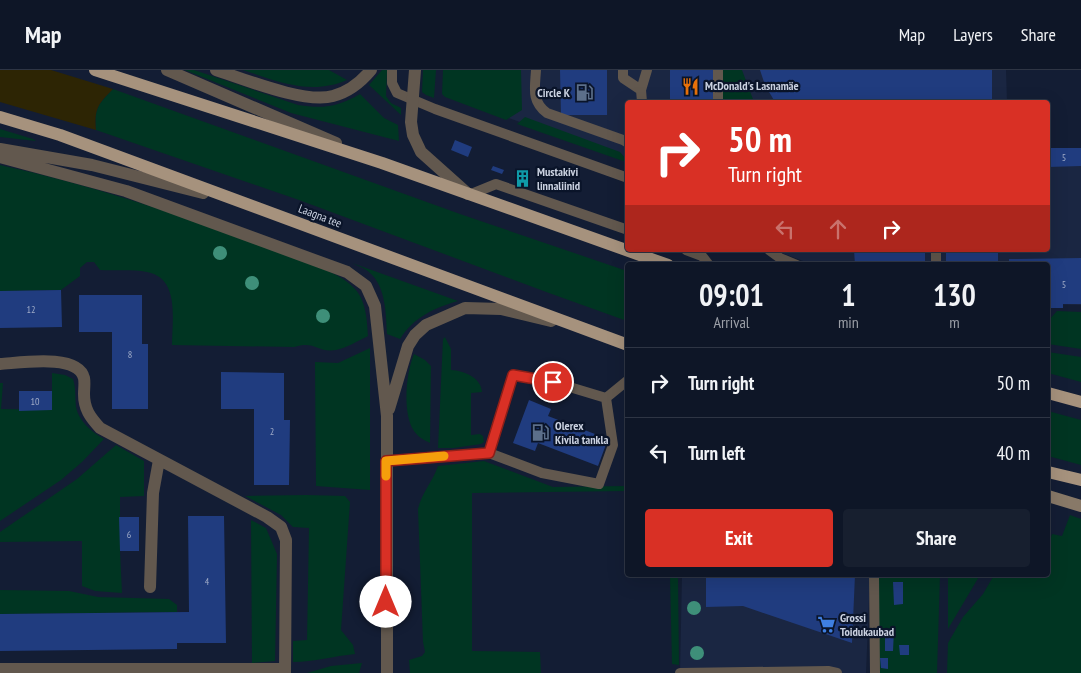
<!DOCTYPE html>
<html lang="en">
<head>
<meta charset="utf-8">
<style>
  :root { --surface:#0e1627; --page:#171f2f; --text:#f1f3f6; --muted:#9b9fa7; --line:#2e3544; --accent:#d93025 }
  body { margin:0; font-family:"PT Sans Narrow",sans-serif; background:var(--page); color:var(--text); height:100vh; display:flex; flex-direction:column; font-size:19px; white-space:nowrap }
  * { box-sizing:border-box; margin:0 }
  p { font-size:16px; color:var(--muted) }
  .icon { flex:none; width:28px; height:28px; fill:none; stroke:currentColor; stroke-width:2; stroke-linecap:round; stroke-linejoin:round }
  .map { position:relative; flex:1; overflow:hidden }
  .sheet { position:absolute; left:625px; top:192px; width:425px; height:315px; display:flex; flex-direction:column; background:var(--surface); border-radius:5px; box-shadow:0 5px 20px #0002,0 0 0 1px var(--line) }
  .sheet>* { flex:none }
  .guide { position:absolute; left:625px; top:30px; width:425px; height:152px; border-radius:5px; box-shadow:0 5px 20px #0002,0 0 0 1px var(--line); background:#d93025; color:#fff; overflow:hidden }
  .pin { position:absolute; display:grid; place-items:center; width:42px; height:42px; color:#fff; margin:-21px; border:2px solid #fff; border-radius:50%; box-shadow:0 1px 5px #0007 }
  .me { position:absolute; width:55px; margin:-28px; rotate:0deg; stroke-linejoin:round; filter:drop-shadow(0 0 4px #0008) }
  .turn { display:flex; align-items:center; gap:18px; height:105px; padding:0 20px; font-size:22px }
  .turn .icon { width:65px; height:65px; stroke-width:2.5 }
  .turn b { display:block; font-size:35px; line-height:42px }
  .lanes { display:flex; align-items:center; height:48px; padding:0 20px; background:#0003; justify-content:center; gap:25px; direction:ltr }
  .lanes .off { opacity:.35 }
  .eta { display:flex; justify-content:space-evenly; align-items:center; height:85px; text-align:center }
  .eta b { font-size:30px; font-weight:700; line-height:35px }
  .cta { display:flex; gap:10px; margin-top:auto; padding:10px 20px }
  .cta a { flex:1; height:58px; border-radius:5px; background:var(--accent); color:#fff; font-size:20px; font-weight:700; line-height:58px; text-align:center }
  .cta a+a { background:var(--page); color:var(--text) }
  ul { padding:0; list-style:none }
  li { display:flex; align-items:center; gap:15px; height:70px; padding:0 20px; border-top:1px solid var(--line) }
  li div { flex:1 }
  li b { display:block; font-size:19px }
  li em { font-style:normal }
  header { display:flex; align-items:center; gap:30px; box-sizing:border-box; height:70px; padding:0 25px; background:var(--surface); border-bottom:1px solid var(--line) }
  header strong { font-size:24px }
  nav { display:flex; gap:28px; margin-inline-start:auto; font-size:18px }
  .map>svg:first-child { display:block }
</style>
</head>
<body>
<header>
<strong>Map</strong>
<nav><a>Map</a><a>Layers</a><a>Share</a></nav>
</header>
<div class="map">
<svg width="1081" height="603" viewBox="0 0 1081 603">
  <rect width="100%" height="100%" fill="#131d34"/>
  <path fill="#1a2642" d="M472,0h534l1,32h-379l-1,58 -155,-55z
    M1048,78h33v157l-33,-1v-39h-234l-38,-14v-1h272z
    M682,505h188l-4,98h-186z"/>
  <path fill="#003522" d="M185,0h9l104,35c25,4 40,2 62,-11l24,24 14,7 1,16 -108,-28z
    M243,0h86l18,10c-36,16 -70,1 -104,-10z
    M382,0h5l-1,26 5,7 10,5v7l-32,-30z
    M423,0h13l-2,28 -8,-3 -4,-3z
    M443,0h78l1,40 -16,10 -61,-23 -3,-3z
    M723,0h19l12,32h-31z
    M113,19l347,125 167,57v50l-78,-28 -250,-93 -203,-70c-2,-21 2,-26 17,-41z
    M525,47l95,35 7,8 -4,1 -106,-37z
    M0,59l33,10 3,2 -36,-4z
    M0,95c98,21 195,55 289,91 19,8 50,16 64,31 13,12 14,32 15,49 -10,5 -22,12 -32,14 -19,3 -21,-10 -42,-3l-122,-2c0,-25 8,-67 -25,-73 -15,-3 -32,-1 -47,-2l-6,-8h-7l-7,6v8l-19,14 -61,1z
    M352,193l106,38c-24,7 -44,16 -58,38l-13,-5c-1,-19 -1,-47 -17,-61 -5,-5 -12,-7 -18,-10z
    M1057,241l24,1v37l-33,-5v-23z
    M445,267l6,12v21c13,1 30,7 31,22l-11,1v42l9,-1 3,2 1,6 -3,2 -27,4h-16l5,-109z
    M370,278v142l-54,-4 -1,-124 23,1z
    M1048,282l33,5v25l-33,-9z
    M414,284l11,6 6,6 -1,77c-6,-3 -12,-6 -16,-12 -12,-18 -8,-58 0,-77z
    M52,303l13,2 8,4c3,9 2,18 3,28 3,15 16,25 28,32l-22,23 -21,18 -61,41v-138h3l-2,26 51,1z
    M1048,341l33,9v45l-33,-9z
    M116,375l28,16v35l-24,1v54l2,42 -27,-2 -13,-5v-45l-82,1v-10l77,-53z
    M484,391l69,26 74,-1v5l-155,2v158l68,1 1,21h-131l-1,-13 13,-4 3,-4 -2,-10 -5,-133c4,-17 14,-26 20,-43z
    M306,425l39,1 5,6 -9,128 12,15 2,9c-21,2 -41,8 -62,8v-21l14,-1 2,-112 -16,-1 -12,-12 -36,-19z
    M1070,445l11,4v154h-134l1,-30 15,-26 20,-23 11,-19h54v-39l3,1 1,-3 10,2z
    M251,450l15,8 11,26 -2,107 -23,2z
    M670,505h8l1,90 -7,-1z
    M877,505h63l-3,98h-60z
    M948,505h32l-32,54z
    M0,520l69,1 29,6 71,2 8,6v7l-177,2z
    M362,593l-3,10h-52l24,-7z"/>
  <path fill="#2d2504" d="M0,0h51l62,19c-15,15 -19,20 -17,41l-96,-28z"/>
  <path fill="#203c7f" d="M560,0h47v45h-46z
    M670,0h43v32h-43z
    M760,0h232v32h-217l-10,-17z
    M455,70l17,7 -4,10 -17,-7z
    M1048,78h33v18l-33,1z
    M493,96l11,4 -2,4 -11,-4z
    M518,105l11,3 -2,5 -10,-4z
    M854,180h53v3h18v12h-70z
    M946,180h52v15h-52z
    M1081,188v46h-18v4h-12v-5h-3v-38h-39v-6z
    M61,220l1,37 -62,1v-37z
    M79,225h63v49h6v65h-36v-77h-33z
    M221,302l63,1v47h6l-1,65h-35v-76h-33z
    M19,321h33v19l-33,1z
    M529,330l22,9 -3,7 60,23 -10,27 -60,-23 -3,8 -22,-8z
    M188,446h36l2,127h-49v6l-177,2v-37l189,-2z
    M119,447h20v34h-19z
    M706,505h149l-3,68 -109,-37 -37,1z
    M893,512h10v22l-9,1z
    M885,560h9l-1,21h-8z
    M899,575h10v10h-9z
    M880,588h8v11l-7,-1z"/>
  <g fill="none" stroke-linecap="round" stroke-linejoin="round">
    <path stroke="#62584e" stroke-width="10" d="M392,0v13l5,10 38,16 193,69
      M536,0c-1,18 -5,31 11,43l76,27 5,3
      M623,0v8l18,12
      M642,32l-1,-12 6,-20
      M718,32v-32
      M469,125l27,-11 132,46
      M686,180l16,6 7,9
      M769,180l11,8 17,7
      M936,195v-15
      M489,383l24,-78 40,7 53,16
      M386,391l103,-8 53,20 57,11 14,-39 -7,-47 22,-18
      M874,505l1,98
      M680,603l148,-2 9,2"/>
    <path stroke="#62584e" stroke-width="12" d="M0,294c19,-1 78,-11 84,14 1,5 0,11 0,16 0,15 6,23 16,34l167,89 14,10 5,13 -1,133
      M150,517l3,-94 6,-33
      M0,599h285"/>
    <path stroke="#62584e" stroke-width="12" d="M167,0l169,73
      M216,0c28,9 89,34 117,26 16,-4 28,-14 38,-26
      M415,0l-4,52 2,13 8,17 47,42
      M0,79l92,16 111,28
      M0,87l126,34 221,81 19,14 9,20 12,110v257
      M389,339l19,-63 7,-11 11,-10 39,-17 36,1 50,12"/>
    <path stroke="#887968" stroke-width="12" d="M1048,426l33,10"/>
    <path stroke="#a6927d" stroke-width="12" d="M95,0l287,93 286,102
      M0,47l60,18 568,210
      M1048,323l33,9
      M1048,402l33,8"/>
  </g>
  <g fill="#3e8f79">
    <circle cx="220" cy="183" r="7"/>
    <circle cx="252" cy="213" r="7"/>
    <circle cx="323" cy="246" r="7"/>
    <circle cx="694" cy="538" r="7"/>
    <circle cx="697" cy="583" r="7"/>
  </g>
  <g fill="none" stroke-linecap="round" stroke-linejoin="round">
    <defs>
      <path id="route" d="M386,532v-141l103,-8 24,-78 40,7"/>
    </defs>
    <use href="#route" stroke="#8d1f18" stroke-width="12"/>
    <use href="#route" stroke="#d93025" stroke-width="9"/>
    <path stroke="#f59e0b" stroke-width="9" d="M386,406v-15l58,-5"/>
  </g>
  <defs>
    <symbol id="restaurant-bare" viewBox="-9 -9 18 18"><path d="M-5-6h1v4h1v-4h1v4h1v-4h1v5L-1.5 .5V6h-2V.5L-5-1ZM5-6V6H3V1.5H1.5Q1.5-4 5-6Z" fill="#e8710a" stroke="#0a1429" stroke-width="2.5" paint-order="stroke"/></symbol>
    <symbol id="fuel-bare" viewBox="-9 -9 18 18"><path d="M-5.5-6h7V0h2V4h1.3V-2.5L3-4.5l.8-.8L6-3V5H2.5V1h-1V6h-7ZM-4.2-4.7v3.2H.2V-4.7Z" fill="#5c6f8a" stroke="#0a1429" stroke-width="2.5" paint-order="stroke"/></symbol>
    <symbol id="building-bare" viewBox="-9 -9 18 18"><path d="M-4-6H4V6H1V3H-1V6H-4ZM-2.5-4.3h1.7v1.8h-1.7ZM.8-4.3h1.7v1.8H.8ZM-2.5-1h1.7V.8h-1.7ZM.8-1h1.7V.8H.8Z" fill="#0f9aa8" stroke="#0a1429" stroke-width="2.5" paint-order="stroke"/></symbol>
    <symbol id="supermarket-bare" viewBox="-9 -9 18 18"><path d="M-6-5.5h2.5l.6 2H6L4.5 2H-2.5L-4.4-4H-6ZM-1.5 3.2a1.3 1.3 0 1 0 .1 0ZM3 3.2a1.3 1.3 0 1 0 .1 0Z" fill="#3f7fe0" stroke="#0a1429" stroke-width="2.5" paint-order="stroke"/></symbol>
  </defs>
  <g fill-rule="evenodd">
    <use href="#restaurant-bare" x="678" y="4" width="25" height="25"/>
    <use href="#fuel-bare" x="572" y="10" width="25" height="25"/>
    <use href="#building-bare" x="510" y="96" width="25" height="25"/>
    <use href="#fuel-bare" x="528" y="350" width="25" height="25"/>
    <use href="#supermarket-bare" x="814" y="542" width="25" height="25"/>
  </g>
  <g text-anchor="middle" stroke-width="4.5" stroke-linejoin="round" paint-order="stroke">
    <g font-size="10" fill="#a0acc8">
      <text x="1064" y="91">5</text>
      <text x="1064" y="218">5</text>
      <text x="31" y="243">12</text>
      <text x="130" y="288">8</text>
      <text x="35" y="335">10</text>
      <text x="272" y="365">2</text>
      <text x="129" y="468">6</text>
      <text x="207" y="515">4</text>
    </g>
    <g font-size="12" font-weight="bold" fill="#cbd2e1" stroke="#0a1429" text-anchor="start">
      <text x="705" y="20">McDonald's Lasnamäe</text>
      <text x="570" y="27" text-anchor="end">Circle K</text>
      <text x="537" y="106">Mustakivi<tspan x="537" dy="14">linnaliinid</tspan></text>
      <text x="555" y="360">Olerex<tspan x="555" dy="14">Kivila tankla</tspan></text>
      <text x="840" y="552">Grossi<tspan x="840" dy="14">Toidukaubad</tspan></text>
    </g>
    <g font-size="12" fill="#cbd2e1" stroke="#0a1429">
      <text transform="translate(320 146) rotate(21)" y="4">Laagna tee</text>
    </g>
  </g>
</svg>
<div class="pin" style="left:553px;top:312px;background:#d93025"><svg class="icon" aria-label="arrive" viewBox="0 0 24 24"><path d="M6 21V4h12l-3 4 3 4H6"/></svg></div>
<svg class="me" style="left:386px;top:532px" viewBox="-20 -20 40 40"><circle r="19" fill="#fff"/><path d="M0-13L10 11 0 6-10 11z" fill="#d93025"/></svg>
<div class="guide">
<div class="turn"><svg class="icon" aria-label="right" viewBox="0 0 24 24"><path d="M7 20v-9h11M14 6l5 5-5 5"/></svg><div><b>50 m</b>Turn right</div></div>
<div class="lanes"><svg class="icon off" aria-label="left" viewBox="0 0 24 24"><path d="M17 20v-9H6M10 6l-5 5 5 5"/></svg><svg class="icon off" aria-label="ahead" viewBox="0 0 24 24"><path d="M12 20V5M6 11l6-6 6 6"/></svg><svg class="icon" aria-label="right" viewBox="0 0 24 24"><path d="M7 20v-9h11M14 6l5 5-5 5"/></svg></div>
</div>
<section class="sheet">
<div class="eta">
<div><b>09:01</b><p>Arrival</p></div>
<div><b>1</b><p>min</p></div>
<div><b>130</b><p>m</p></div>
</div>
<ul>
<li><svg class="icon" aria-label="right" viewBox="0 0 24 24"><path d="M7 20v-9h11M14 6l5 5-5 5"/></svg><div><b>Turn right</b></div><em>50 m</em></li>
<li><svg class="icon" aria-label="left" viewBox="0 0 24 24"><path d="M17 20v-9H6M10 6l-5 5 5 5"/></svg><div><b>Turn left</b></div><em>40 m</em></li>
</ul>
<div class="cta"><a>Exit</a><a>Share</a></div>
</section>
</div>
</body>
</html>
